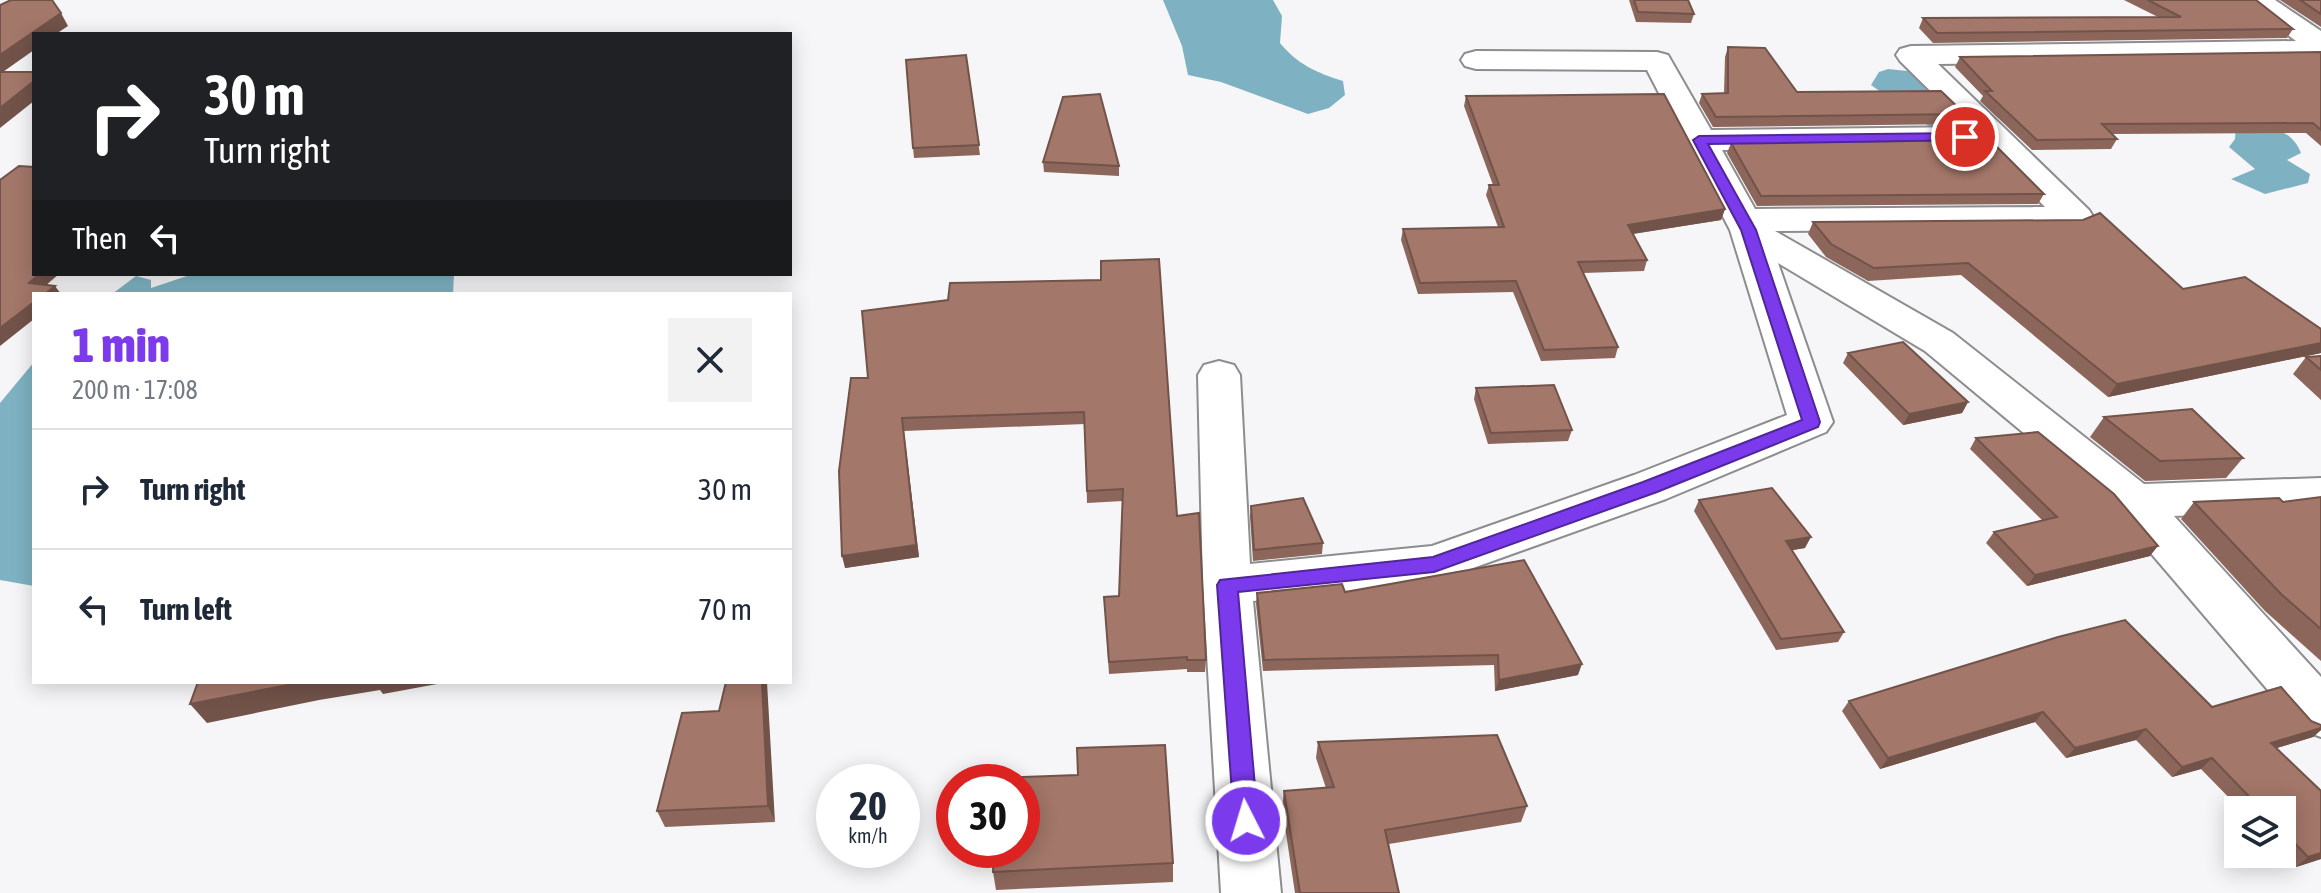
<!DOCTYPE html>
<html lang="en">
<head>
<meta charset="utf-8">
<style>
  :root { --surface:#fff; --page:#f2f2f3; --text:#1f2937; --muted:#747a83; --line:#e0e1e3; --accent:#7c3aed }
  body { margin:0; font-family:"Asap Condensed",sans-serif; background:var(--page); color:var(--text); height:100vh; display:flex; flex-direction:column; font-size:30px; white-space:nowrap }
  * { box-sizing:border-box; margin:0 }
  p { font-size:26px; color:var(--muted) }
  .icon { flex:none; width:44px; height:44px; fill:none; stroke:currentColor; stroke-width:2; stroke-linecap:round; stroke-linejoin:round }
  .map { position:relative; flex:1; overflow:hidden }
  .sheet { position:absolute; left:32px; top:292px; width:760px; height:392px; display:flex; flex-direction:column; background:var(--surface); border-radius:0px; box-shadow:0 4px 20px #0003 }
  .sheet>* { flex:none }
  .banner { position:absolute; left:32px; top:32px; width:760px; height:244px; border-radius:0px; box-shadow:0 4px 20px #0003; background:#202124; color:#fff; overflow:hidden }
  .fabs { position:absolute; left:2224px; top:796px; display:grid; gap:16px }
  .fabs a { display:grid; place-items:center; width:72px; height:72px; border-radius:0px; background:var(--surface); box-shadow:0 4px 20px #0003; font-size:40px }
  .speed { position:absolute; left:816px; top:764px; display:flex; gap:16px; font-size:40px; font-weight:700; text-align:center }
  .speed>* { display:grid; place-content:center; width:104px; height:104px; border-radius:50%; background:var(--surface); box-shadow:0 4px 20px #0003; line-height:1 }
  .speed small { font-size:20px; font-weight:400 }
  .speed .limit { border:12px solid #d22; background:#fff; color:#111 }
  .pin { position:absolute; display:grid; place-items:center; width:68px; height:68px; color:#fff; margin:-34px; border:4px solid #fff; border-radius:50%; box-shadow:0 2px 8px #0007 }
  .me { position:absolute; width:88px; margin:-44px; rotate:355deg; stroke-linejoin:round; filter:drop-shadow(0 0 6px #0008) }
  .turn { display:flex; align-items:center; gap:28px; height:168px; padding:0 40px; font-size:36px }
  .turn .icon { width:104px; height:104px; stroke-width:2.5 }
  .turn b { display:block; font-size:56px; line-height:68px }
  .then { display:flex; align-items:center; height:76px; padding:0 40px; background:#0003; gap:16px; font-size:30px }
  .round { display:grid; place-items:center; flex:none; width:84px; height:84px; border-radius:0px; background:var(--page) }
  .overview { display:flex; align-items:center; justify-content:space-between; height:136px; padding:0 40px }
  h1 { font-size:48px; font-weight:800; line-height:60px; color:var(--accent) }
  ul { padding:0; list-style:none }
  li { display:flex; align-items:center; gap:24px; height:120px; padding:0 40px; border-top:2px solid var(--line) }
  li div { flex:1 }
  li b { display:block; font-size:30px }
  li em { font-style:normal }
  .map>svg:first-child { display:block }
</style>
</head>
<body>
<div class="map">
<svg width="2321" height="893" viewBox="0 0 2321 893">
  <rect width="100%" height="100%" fill="#f6f6f8"/>
  <path fill="#7eb2c2" d="M1163,0h110l9,16 -2,27c17,21 37,30 63,38l2,14 -16,13 -21,6 -87,-32 -33,-7 -6,-29z
    M1888,69l29,3 55,54 -32,8 -69,-49 8,-13z
    M2236,126c27,0 54,-1 65,27l-14,7 23,14 -2,9 -43,11 -34,-15 24,-10 -26,-22 6,-8z
    M193,274h261l-1,20h-341l24,-18 15,4v8z
    M34,362v224l-34,-6v-177z"/>
  <g fill="none" stroke-linecap="round" stroke-linejoin="round">
    <defs>
      <path id="minor" d="M2242,0h33l46,31v28l-383,5 151,146 5,8 -5,8 -13,3 -301,2 178,102 191,151 177,-6v32l-147,6 147,161v60l-19,-7 -194,-227 -183,-152 -147,-88 55,159 -7,10 -160,67 -232,83 -181,19 28,292h-60l-18,-308 -5,-210 6,-10 15,-4 15,4 6,10 10,189 182,-18 202,-71 153,-60 -57,-185 -83,-160 -171,-1 -11,-3 -4,-6 4,-6 11,-3 181,1 11,3 43,75 256,-3 -67,-66 -4,-6 4,-6 11,-3 385,-5zM1986,147l59,60 -290,2 -33,-59z"/>
    </defs>
    <use href="#minor" stroke="#8d8c8e" stroke-width="4"/>
    <use href="#minor" fill="#fff" fill-rule="evenodd"/>
  </g>
  <path fill="#8c665b" d="M1629,0h59l6,14 -3,9 -55,-1z
    M2124,0h132l37,29 -6,9 -354,5 -14,-15 4,-10 235,-1z
    M2280,0h41v27z
    M1728,47l69,45 168,22 -5,10 -247,3 -14,-24 3,-9 22,-1 1,-36z
    M2321,52v94l-15,-13 -194,1 5,5 -6,10 -79,1 -52,-49 3,-5 -28,-29 5,-10z
    M966,55l14,100 -66,3 -1,-10z
    M1466,96l259,113 -4,11 -88,14 14,26 -3,11 -61,2 35,74 -3,11 -74,3 -28,-69 -95,2 -17,-54 2,-11 95,-2 -12,-32 3,-10h4l-29,-79z
    M1731,143l313,51 -6,10 -281,2 -30,-53z
    M1043,162l76,4v10l-75,-4z
    M1813,222l370,67 138,40v24l-213,44 -147,-122 -93,6 -42,-24 -18,-23z
    M1101,280l76,236 29,144 -1,12h-18v-3l-78,5 -5,-77 15,-1 4,-95 -36,2 -2,-79 -181,7 15,126 -74,11 23,-190z
    M1848,353l120,49 -6,11 -59,12 -60,-62z
    M2321,356v44l-28,-26 13,-17z
    M1476,388l96,42 -4,11 -80,3 -14,-45z
    M2104,417l139,41 -17,20 -81,3 -55,-44z
    M1976,438l174,118 -123,30 -41,-43 8,-11 48,-12 -72,-71z
    M2321,497v164l-56,-50 -84,-92 13,-17h89z
    M1699,500l106,48 -13,2 52,82 -6,10 -62,8 -82,-139z
    M1251,506l72,37 -1,11 -69,7 -3,-44z
    M1345,592l233,83 -83,16 -1,-26 -231,6 -7,-67 1,-11z
    M726,682l49,140 -110,5 -8,-16 62,-100z
    M1849,701l363,6 99,14 10,4v5l-8,7 -36,11 44,111 -25,8 -14,-15v-42h-41l-40,-41 -29,8 -36,-37 -70,18 -31,-36 -155,47 -38,-58z
    M1318,742l209,64 -6,16 -132,22 10,49h-104l-13,-86 2,-16 42,-3 -10,-30z
    M1173,863v19l-177,8 -3,-18z"/>
  <path fill="#72534a" d="M61,13l7,13 -12,8h-22v16l-34,24v-19z
    M34,81v20l-34,27v-20z
    M1725,209l-4,11 -96,15 3,-10z
    M39,274h20l-22,19 -8,-10z
    M55,286l6,8h-16z
    M34,302v17l-34,27v-18z
    M2321,343v10l-213,44 9,-13z
    M1968,402l-6,11 -59,12 6,-11z
    M902,418l17,139 -74,11 -3,-12z
    M1811,537l-6,11 -24,4 5,-11z
    M2158,546l-8,10 -123,30 8,-11z
    M1582,664l-4,11 -83,16 4,-11z
    M303,682h145l-65,12 -3,-4 -61,10 -112,23 -17,-19z
    M762,682h5l8,140 -7,-16z
    M2043,712l-8,10 -155,47 8,-11z
    M2321,728v2l-8,7 -53,16 11,-10z
    M2146,729l-10,11 -70,18 9,-10z
    M2212,758l-11,11 -29,8 10,-10z
    M2321,853v6l-25,8 12,-10z"/>
  <path fill="#a3776a" stroke="#72534a" stroke-width="2" d="M11,0h41l9,13 -61,42v-50z
    M1634,0h54l6,14 -56,-2z
    M2148,0h108l37,29 -356,4 -14,-15 258,-1z
    M2300,0h21v14z
    M1728,47l37,1 32,44 144,-1 24,23 -249,3 -14,-23 26,-1z
    M2321,52v78l-8,-7 -211,1 15,15 -80,1 -52,-49h7l-32,-34z
    M966,55l13,90 -66,3 -7,-88z
    M0,72h34v9l-34,27z
    M1100,94l19,72 -76,-4 20,-65z
    M1664,94l61,115 -97,16 19,35 -69,2 40,85 -74,3 -28,-69 -96,2 -17,-54 101,-2 -15,-42h10l-33,-89z
    M1990,140l54,54 -283,2 -30,-53z
    M19,166l15,1v107h5l-10,9 26,3 -10,8h-11v8l-34,26v-148z
    M2100,213l83,76 62,-12 76,52v14l-204,41 -149,-121 -94,5 -43,-24 -18,-22 270,-2z
    M1159,259l18,257 22,-3 7,147h-19v-3l-78,5 -5,-65 15,-1 4,-107 -36,2 -3,-79 -182,6 14,127 -74,11 -3,-85 12,-93h17l-6,-67 86,-11 2,-17 151,-3v-19z
    M1903,342l65,60 -59,12 -61,-61z
    M2321,356v14l-15,-13z
    M1554,385l18,45 -81,3 -15,-45z
    M2192,409l51,49 -83,3 -56,-44z
    M2038,432l76,62 44,52 -123,29 -41,-43 63,-15 -81,-79z
    M1772,488l39,49 -25,4 58,91 -63,7 -82,-139z
    M2321,497v132l-40,-35 -87,-92 85,-4 4,4z
    M1303,498l20,45 -69,7 -3,-44z
    M1524,560l58,104 -83,16 -1,-25 -234,5 -7,-67 85,-9 3,8z
    M2125,620l87,87 69,-20 30,34 10,4v3l-50,15 50,48v62l-13,4 -26,-27v-20h-20l-50,-52 -30,9 -36,-38 -71,19 -32,-36 -155,46 -39,-57 209,-64z
    M198,682h105l-113,22z
    M726,682h36l6,124 -111,5 25,-98 37,-2z
    M1497,735l30,71 -142,24 14,63h-99l-16,-102 50,-4 -16,-45z
    M1165,745l8,118 -180,9 1,-22h28v-68h-25v-4l81,-3 -1,-27z"/>
  <path fill="#7c3aed" stroke="#51269a" stroke-width="2" d="M1965,133l5,1v6l-262,4 48,86 64,192 -2,5 -161,65 -223,80 -196,20 20,229 -3,8 -9,3 -8,-3 -4,-8 -17,-236 3,-5 213,-23 210,-75 159,-62 -61,-190 -48,-90 6,-4z"/>
</svg>
<div class="fabs">
<a><svg class="icon" aria-label="layers" viewBox="0 0 24 24"><path d="M12 4l9 5-9 5-9-5zM3 14l9 5 9-5"/></svg></a>
</div>
<div class="speed"><div>20<small>km/h</small></div><div class="limit">30</div></div>
<div class="pin" style="left:1965px;top:137px;background:#d93025"><svg class="icon" aria-label="arrive" viewBox="0 0 24 24"><path d="M6 21V4h12l-3 4 3 4H6"/></svg></div>
<svg class="me" style="left:1246px;top:821px" viewBox="-20 -20 40 40"><circle r="17" fill="#7c3aed" stroke="#fff" stroke-width="3"/><path d="M0-11L8 9 0 5-8 9z" fill="#fff"/></svg>
<div class="banner">
<div class="turn"><svg class="icon" aria-label="right" viewBox="0 0 24 24"><path d="M7 20v-9h11M14 6l5 5-5 5"/></svg><div><b>30 m</b>Turn right</div></div>
<div class="then">Then<svg class="icon" aria-label="left" viewBox="0 0 24 24"><path d="M17 20v-9H6M10 6l-5 5 5 5"/></svg></div>
</div>
<section class="sheet">
<div class="overview"><div><h1>1 min</h1><p>200 m · 17:08</p></div><a class="round"><svg class="icon" aria-label="close" viewBox="0 0 24 24"><path d="M6 6l12 12M18 6L6 18"/></svg></a></div>
<ul>
<li><svg class="icon" aria-label="right" viewBox="0 0 24 24"><path d="M7 20v-9h11M14 6l5 5-5 5"/></svg><div><b>Turn right</b></div><em>30 m</em></li>
<li><svg class="icon" aria-label="left" viewBox="0 0 24 24"><path d="M17 20v-9H6M10 6l-5 5 5 5"/></svg><div><b>Turn left</b></div><em>70 m</em></li>
</ul>
</section>
</div>
</body>
</html>
